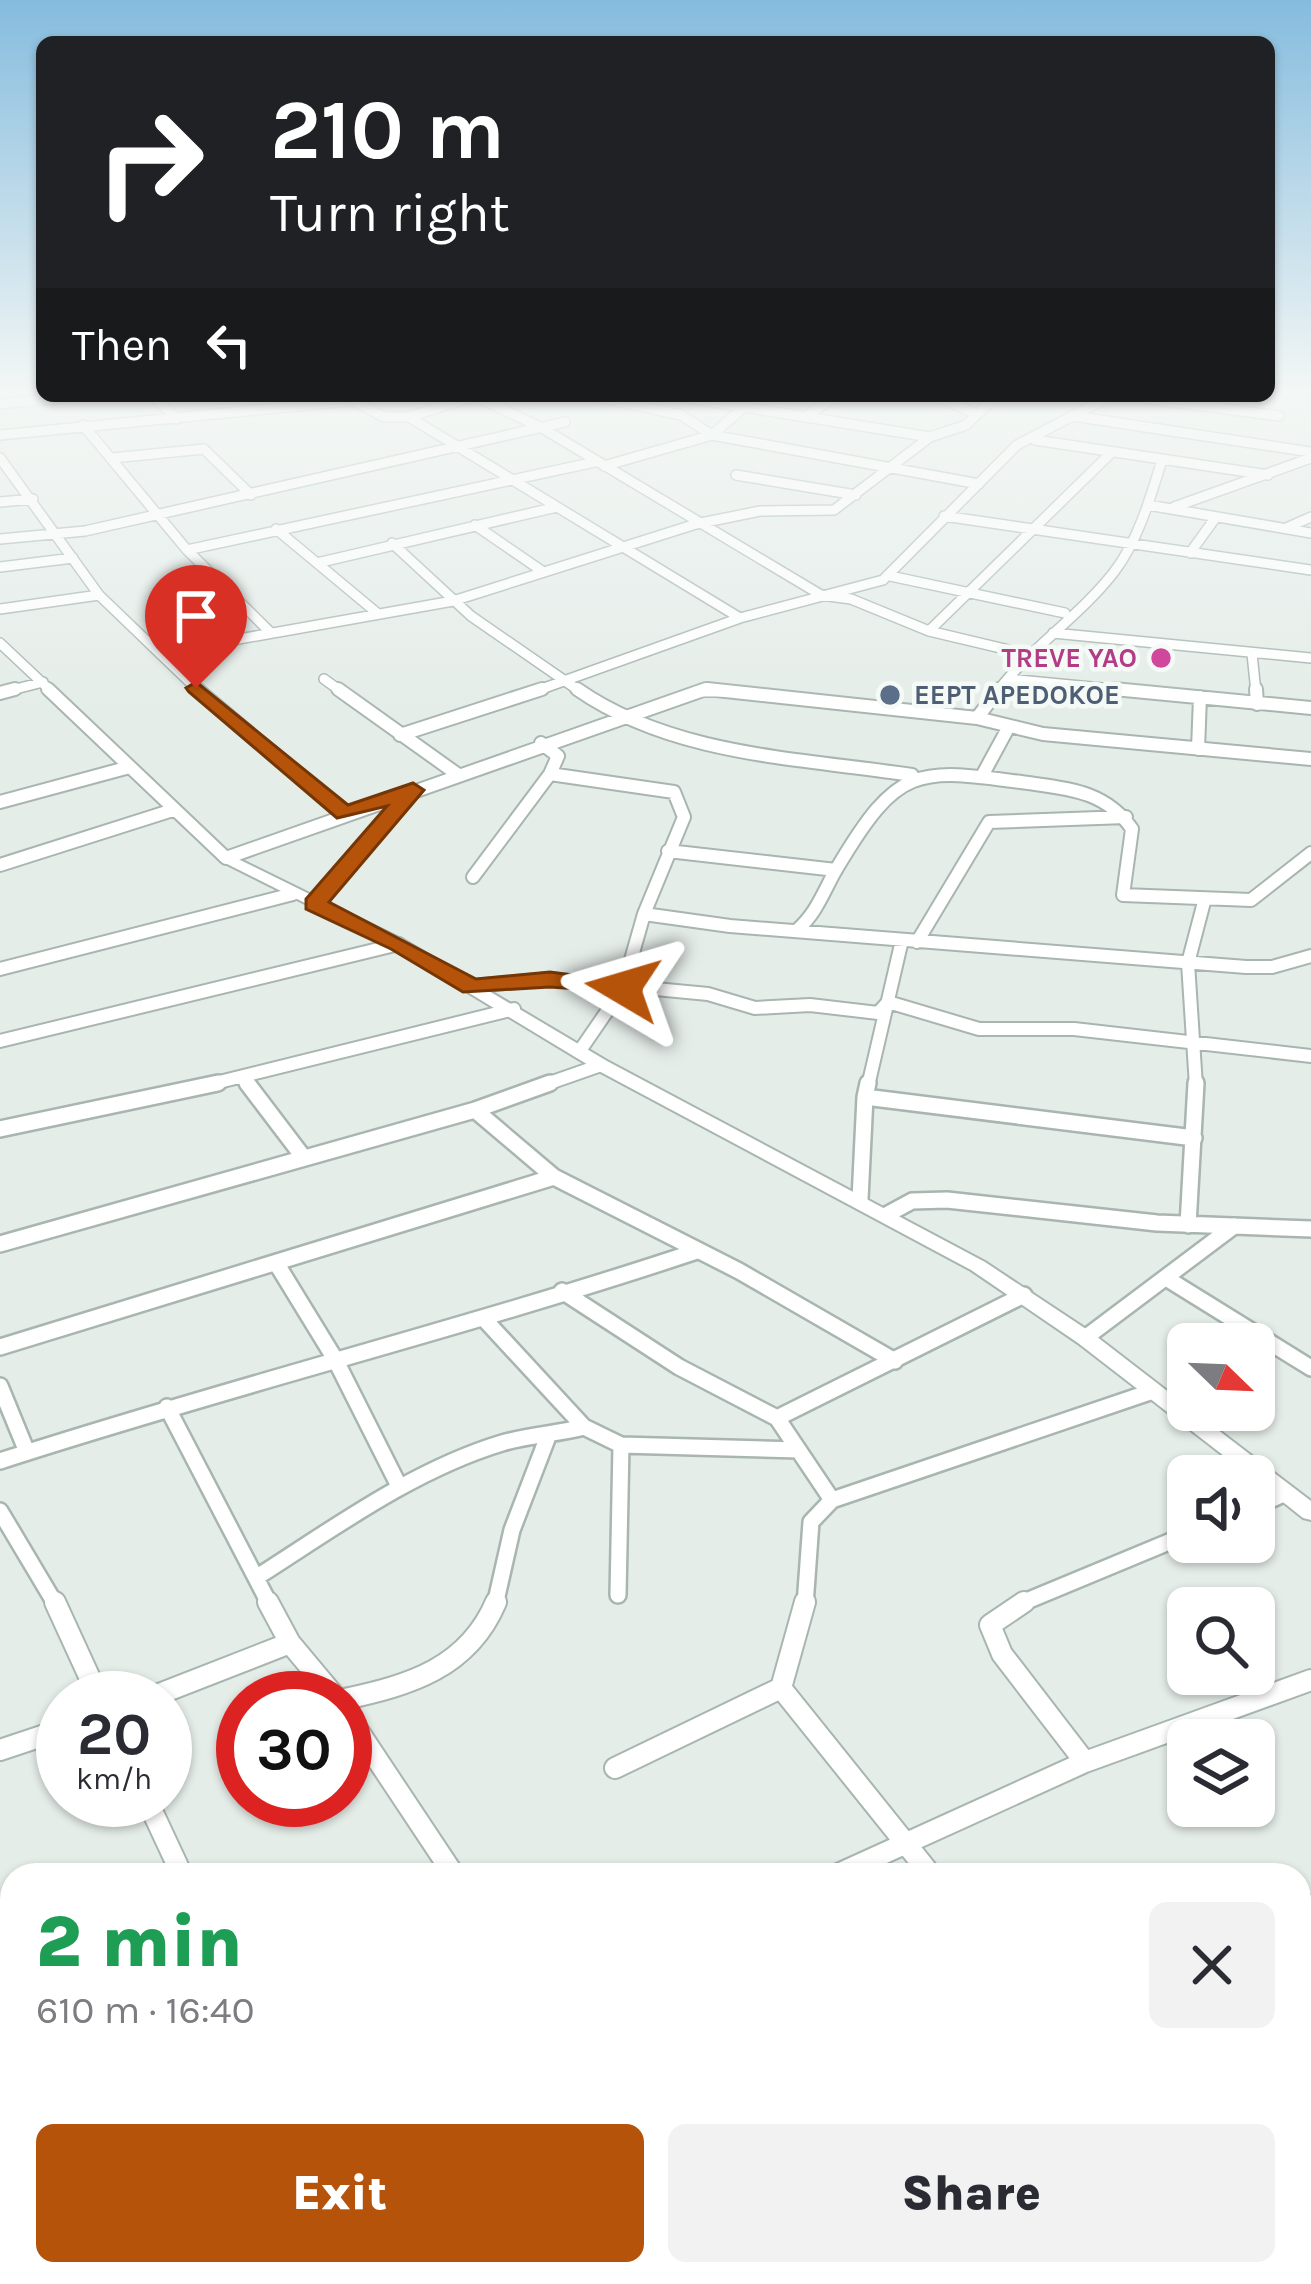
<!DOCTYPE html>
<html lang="en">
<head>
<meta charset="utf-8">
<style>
  :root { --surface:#fff; --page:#f2f2f3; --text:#2b2b33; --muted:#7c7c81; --accent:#b45309 }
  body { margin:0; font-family:Karla,sans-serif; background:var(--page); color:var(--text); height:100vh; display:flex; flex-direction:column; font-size:45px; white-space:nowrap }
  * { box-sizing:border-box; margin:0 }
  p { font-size:39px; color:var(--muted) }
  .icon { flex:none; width:66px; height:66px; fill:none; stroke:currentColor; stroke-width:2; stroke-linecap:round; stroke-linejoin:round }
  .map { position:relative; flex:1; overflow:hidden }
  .drawer { position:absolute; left:0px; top:1863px; width:1311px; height:423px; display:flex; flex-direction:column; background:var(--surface); border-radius:36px 36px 0 0; box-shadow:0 3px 9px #0004 }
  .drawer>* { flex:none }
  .top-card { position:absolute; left:36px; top:36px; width:1239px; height:366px; border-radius:18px; box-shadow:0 3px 9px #0004; background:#202124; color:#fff; overflow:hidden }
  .needle { width:78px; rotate:113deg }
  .controls { position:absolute; left:1167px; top:1323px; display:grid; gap:24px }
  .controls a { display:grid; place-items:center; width:108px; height:108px; border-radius:18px; background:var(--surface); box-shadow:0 3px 9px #0004; font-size:60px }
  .speed { position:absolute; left:36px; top:1671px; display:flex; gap:24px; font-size:60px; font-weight:700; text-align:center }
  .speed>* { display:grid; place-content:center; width:156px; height:156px; border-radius:50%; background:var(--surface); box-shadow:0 3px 9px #0004; line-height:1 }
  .speed small { font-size:30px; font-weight:400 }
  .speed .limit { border:18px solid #d22; background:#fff; color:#111 }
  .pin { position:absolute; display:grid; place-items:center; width:102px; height:102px; color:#fff; margin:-123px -51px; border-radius:50% 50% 50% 0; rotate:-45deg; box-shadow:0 0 12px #0007 }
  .pin .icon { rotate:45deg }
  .me { position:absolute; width:132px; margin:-66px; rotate:277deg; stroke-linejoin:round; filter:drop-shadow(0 0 9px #0008) }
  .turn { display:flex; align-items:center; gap:42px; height:252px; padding:0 36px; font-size:54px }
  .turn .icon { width:156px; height:156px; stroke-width:2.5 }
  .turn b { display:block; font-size:84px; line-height:102px }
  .then { display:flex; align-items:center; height:114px; padding:0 36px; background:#0003; gap:24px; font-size:45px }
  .round { display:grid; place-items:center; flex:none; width:126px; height:126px; border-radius:18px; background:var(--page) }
  .overview { display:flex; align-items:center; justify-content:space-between; height:204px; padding:0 36px }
  h1 { font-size:72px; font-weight:800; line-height:90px; color:#1e9e55 }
  .primary-button { display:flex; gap:24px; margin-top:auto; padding:24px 36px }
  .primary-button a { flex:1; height:138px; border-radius:18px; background:var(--accent); color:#fff; font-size:48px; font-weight:800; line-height:138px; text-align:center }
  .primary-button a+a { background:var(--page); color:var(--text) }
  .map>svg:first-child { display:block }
</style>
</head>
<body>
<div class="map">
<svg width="1311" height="2284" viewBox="0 0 1311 2284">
  <rect width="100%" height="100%" fill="#e5ede9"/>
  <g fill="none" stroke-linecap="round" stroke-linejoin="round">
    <defs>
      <path id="minor-far3" d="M153,396l24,23
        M344,396l40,21h25
        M474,396l-65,21 331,201
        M475,396l67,32 279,167 30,4 78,32
        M594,396l87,19 31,20 267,49
        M676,396l254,41
        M937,396l39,18
        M1111,397l45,-1
        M1149,399l130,17
        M0,404l81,-8
        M807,416l28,-20
        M1073,416l238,36
        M83,425l104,125 83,82
        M0,435l349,-34
        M1035,440l233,35
        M0,458l99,137 101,97
        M112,458l92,-9 47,46
        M604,466l108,-31 33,-29
        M736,475l120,20
        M0,502l33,-3
        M1148,505l163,28
        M1174,507l137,-49
        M944,516l367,54
        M475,525l67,46
        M1286,528l25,-11
        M276,529l41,34
        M0,539l85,-8 480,-109
        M392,543l79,73 110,76
        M187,550l408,-88
        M1190,553l26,-36
        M0,567l73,-9
        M890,576l175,37
        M0,609l99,-14
        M377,613l-60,-50 240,-56
        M1053,633l258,25
        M0,643l52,49
        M160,653l293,-52 243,-77 64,-13 74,-1 96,-73 36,-12 30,-29
        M1026,654l-97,-23 183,-179
        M1252,654l4,38
        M324,679l18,13
        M1009,679l136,13
        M4,692l39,-10
        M533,692l207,-74 143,-38 134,-135 94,-49
        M697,692h38
        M997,692c34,-45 83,-76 117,-120 24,-31 37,-76 48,-112"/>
      <path id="minor-far2" d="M48,689l178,169 480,-169
        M197,689l148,125
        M338,689l119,85
        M577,689c96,67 222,69 335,86
        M707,689l270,29 66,16 268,25
        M1114,689l197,19
        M1256,689l1,15
        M0,693l15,-4
        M977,718l22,-29
        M400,735l142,-46
        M1198,749l2,-52
        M550,774l124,18 10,25 -40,97 -21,74 -44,64
        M982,776l25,-46
        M0,802l126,-34
        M668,851l168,19
        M0,865l173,-55
        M473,877l77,-103 8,-18 -17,-13
        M315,904l95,-110
        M644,914l86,12 516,41h26l39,-11
        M797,930c20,-17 27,-40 40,-62 63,-106 80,-100 198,-84 39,5 73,10 97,45l-9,66 128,5 60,-47
        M917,942l72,-120 137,-5
        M0,969l293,-75
        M472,986l78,-7 158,15 47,14 55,-3 68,8 10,-11 91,27h95l237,27
        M0,1041l399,-97
        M243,1078l6,8
        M203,1086l311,-77
        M541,1086l60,-21
        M868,1086l34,-146
        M1196,1086l-8,-123 16,-61"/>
      <path id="minor-far1" d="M247,1083l57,75
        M868,1083l-3,14 329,41
        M475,1110l79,67 185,94 156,90
        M0,1129l218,-46
        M860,1199l5,-102
        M888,1214l24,-13 35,-1 210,23 154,6
        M1188,1225l8,-142
        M0,1244l475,-134 75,-27
        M278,1266l57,93 64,127
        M1166,1278l145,90
        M562,1291l117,76 98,51 55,82 -21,22 -6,83
        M486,1321l98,106 37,18 177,5
        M1085,1338l149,-112
        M0,1347l554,-170
        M0,1386l27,66
        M167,1407l103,198
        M777,1418l247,-123
        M0,1461c231,-75 466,-133 697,-210
        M832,1500l321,-109
        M1254,1507l32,-14
        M0,1511l56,94
        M257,1577c77,-49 156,-107 245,-134 27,-8 55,-9 82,-16
        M618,1595l3,-150
        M495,1605l17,-75 35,-91
        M1017,1605l171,-71"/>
      <path id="minor" d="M55,1602l44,96
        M268,1602l22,41 46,55
        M805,1602l-24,86 150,187
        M1024,1602l-34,23 12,29 83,108
        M149,1698l141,-55
        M345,1699c65,-14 123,-31 151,-97
        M345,1711l109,164
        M0,1750l63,-21
        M615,1768l166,-80
        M147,1800l35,75
        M836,1875l249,-113 226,-82
        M1299,1911l12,-6
        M0,2045l12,-4
        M392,2274l5,10
        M1131,2274l7,10
        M527,2284l21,-10"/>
      <path id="tertiary" d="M226,853l179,88 202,120 378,201 107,71 96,74v3h4l119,91v19l-8,-2 -49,-39v-3h-4l-172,-133 -107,-73 -376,-201 -202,-122 -172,-86 -3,-3z"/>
      <path id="trunk" d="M1311,1937v32l-12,4v-32z
        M1311,2017v34l-12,4v-34z
        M624,2274h57l-4,10h-57z
        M790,2274h56l-4,10h-56z"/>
    </defs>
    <use href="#minor-far3" stroke="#a8b5b0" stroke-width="12"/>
    <use href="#minor-far2" stroke="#a8b5b0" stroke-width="16"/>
    <use href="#minor-far1" stroke="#a8b5b0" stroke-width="20"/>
    <use href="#minor" stroke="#a8b5b0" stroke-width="24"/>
    <use href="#tertiary" stroke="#a8b5b0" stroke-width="4"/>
    <use href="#trunk" stroke="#c2c9c7" stroke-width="4"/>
    <use href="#minor-far3" stroke="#fff" stroke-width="9"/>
    <use href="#minor-far2" stroke="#fff" stroke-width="12"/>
    <use href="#minor-far1" stroke="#fff" stroke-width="15"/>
    <use href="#minor" stroke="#fff" stroke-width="20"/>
    <use href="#tertiary" fill="#fff" fill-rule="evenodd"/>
    <use href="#trunk" fill="#508475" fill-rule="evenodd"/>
  </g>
  <linearGradient id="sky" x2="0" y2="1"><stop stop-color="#85bcde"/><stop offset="0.55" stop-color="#f3f7f5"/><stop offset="1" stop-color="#f3f7f5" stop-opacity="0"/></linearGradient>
  <rect width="1311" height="710" fill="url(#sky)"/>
  <path fill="#b45309" stroke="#753606" stroke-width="3" d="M196,682l152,123 65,-22 11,7 -95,112 147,77 74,-7 82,11v10l-82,-6 -87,5 -72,-43 -85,-40v-10l81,-93 -50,12 -148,-126 -3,-4z"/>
  <circle fill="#d1479c" stroke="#f5faf7" stroke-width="4.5" cx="1161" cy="658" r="12"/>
  <circle fill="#5c6f8a" stroke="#f5faf7" stroke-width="4.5" cx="890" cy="695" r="12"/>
  <g text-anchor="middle" stroke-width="9" stroke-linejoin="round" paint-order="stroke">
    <g font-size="27" font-weight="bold" fill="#b23c85" stroke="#f5faf7" text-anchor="end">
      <text x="1137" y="667">TREVE YAO</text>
    </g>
    <g font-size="27" font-weight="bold" fill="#4e5e75" stroke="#f5faf7" text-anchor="start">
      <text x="914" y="704">EEPT APEDOKOE</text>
    </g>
  </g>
</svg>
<div class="controls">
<a><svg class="needle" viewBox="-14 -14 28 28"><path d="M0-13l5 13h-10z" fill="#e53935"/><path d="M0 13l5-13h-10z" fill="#7c7c81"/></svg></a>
<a><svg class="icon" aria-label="sound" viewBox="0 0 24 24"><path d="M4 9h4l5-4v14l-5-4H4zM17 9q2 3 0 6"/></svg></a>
<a><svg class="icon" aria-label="search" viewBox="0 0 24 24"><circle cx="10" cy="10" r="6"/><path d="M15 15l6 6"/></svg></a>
<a><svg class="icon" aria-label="layers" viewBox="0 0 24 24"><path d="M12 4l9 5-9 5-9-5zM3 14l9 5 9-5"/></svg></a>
</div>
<div class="speed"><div>20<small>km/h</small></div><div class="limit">30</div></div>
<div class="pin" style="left:196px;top:688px;background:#d93025"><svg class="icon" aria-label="arrive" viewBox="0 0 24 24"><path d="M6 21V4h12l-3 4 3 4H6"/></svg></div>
<svg class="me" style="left:623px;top:988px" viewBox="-20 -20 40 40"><path d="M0-17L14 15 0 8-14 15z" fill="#b45309" stroke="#fff" stroke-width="4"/></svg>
<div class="top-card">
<div class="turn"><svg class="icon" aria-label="right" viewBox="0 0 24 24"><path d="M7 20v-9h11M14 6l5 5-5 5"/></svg><div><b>210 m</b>Turn right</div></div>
<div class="then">Then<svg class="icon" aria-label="left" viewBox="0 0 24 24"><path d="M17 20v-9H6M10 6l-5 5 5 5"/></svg></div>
</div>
<section class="drawer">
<div class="overview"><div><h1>2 min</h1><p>610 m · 16:40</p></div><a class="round"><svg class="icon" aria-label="close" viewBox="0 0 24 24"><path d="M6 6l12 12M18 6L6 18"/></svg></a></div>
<div class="primary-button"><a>Exit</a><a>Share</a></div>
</section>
</div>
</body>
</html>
